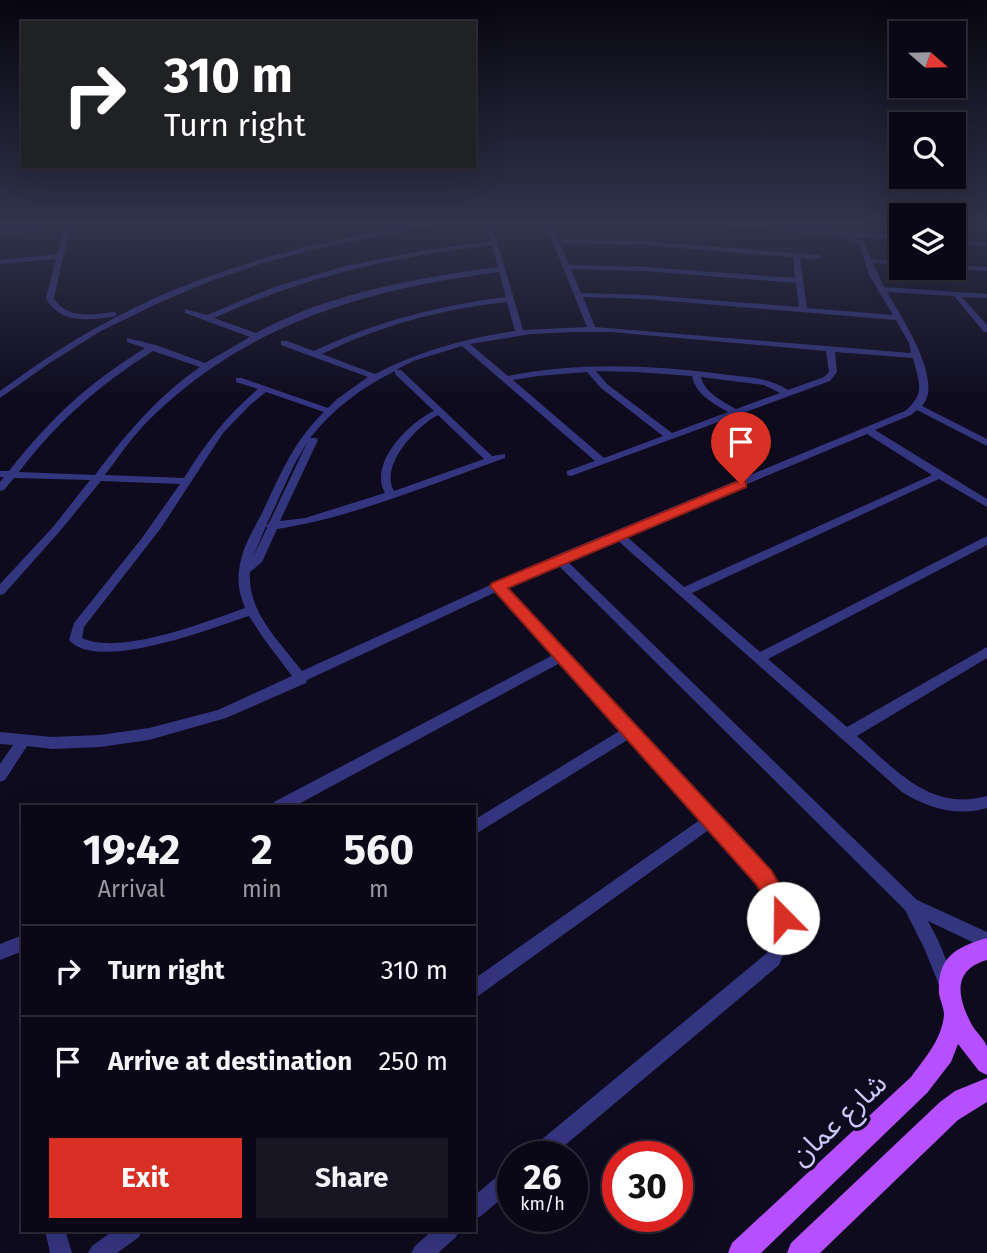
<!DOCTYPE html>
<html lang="en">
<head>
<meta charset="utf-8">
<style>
  :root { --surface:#0a0816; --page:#181623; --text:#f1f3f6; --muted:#999aa1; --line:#2a2935; --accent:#d93025 }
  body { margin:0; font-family:"Fira Sans","Noto Sans Arabic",sans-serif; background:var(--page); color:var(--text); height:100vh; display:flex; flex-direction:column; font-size:26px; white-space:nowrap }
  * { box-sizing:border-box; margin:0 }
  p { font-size:23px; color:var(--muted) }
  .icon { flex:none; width:38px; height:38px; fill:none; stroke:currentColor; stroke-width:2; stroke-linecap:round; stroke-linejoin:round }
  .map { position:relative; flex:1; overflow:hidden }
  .details { position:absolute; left:21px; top:805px; width:455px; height:427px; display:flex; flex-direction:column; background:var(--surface); border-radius:0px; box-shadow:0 7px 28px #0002,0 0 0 2px var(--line) }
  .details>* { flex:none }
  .hud { position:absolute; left:21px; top:21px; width:455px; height:147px; border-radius:0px; box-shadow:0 7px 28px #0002,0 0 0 2px var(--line); background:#202124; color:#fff; overflow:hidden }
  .needle { width:46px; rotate:110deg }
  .fabs { position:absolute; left:889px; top:21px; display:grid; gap:14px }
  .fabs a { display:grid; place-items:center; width:77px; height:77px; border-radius:0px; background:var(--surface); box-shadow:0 7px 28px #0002,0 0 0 2px var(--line); font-size:35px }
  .speed { position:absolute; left:497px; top:1141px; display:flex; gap:14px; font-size:35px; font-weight:700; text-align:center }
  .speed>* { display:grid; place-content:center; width:91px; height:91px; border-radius:50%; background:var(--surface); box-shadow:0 7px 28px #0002,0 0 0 2px var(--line); line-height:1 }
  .speed small { font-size:18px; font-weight:400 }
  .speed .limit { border:10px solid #d22; background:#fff; color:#111 }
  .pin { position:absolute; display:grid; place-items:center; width:60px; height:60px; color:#fff; margin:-72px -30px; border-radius:50% 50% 50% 0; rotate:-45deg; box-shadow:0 0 7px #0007 }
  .pin .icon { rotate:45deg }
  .me { position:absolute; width:77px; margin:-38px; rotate:338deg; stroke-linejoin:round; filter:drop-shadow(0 0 5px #0008) }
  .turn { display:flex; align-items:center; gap:24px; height:147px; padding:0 28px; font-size:32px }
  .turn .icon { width:91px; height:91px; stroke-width:2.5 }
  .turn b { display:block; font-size:49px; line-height:60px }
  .eta { display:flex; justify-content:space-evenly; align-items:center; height:119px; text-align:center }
  .eta b { font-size:42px; font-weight:700; line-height:49px }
  .button { display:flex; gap:14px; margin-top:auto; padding:14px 28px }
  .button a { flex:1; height:80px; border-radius:0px; background:var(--accent); color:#fff; font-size:28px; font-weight:700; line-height:80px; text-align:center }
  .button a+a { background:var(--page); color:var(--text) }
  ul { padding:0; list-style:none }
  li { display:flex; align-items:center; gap:21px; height:91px; padding:0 28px; border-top:2px solid var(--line) }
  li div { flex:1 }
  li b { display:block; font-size:26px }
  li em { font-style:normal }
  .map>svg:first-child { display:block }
</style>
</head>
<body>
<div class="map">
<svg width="987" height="1253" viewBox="0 0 987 1253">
  <rect width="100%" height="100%" fill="#0e0b1e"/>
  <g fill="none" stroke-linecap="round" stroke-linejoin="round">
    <path fill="#34357f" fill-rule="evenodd" d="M71,224l-17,74c11,21 39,17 59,14h3v4c-25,5 -57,8 -70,-18l10,-39 -56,5v-4l57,-6 7,-26 -64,6v-4z
      M420,224h17l-118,24 -56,15 -55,19 -54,23 -53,26 -50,31 -51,36v-7c31,-22 61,-44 94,-62 100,-57 213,-87 326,-105z
      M711,224h33l157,12v4l-46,-3 10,6 6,16 30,2v4l-28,-2 11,24 103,7v4l-25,-1 25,28v7h-3l-30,-36 -67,-4c13,23 58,89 35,114l65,33v7l-70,-36 -6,5 -36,15 112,69v8l-48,-28 -247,114 68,59 227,-116v9l-219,114 79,68 140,-80v11l-130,78c38,33 73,76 130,60v12c-29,9 -60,0 -85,-16l-286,-253 -50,21 351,340 70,32v17l-59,-28 10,19 18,44 -3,6 -6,3 -6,-3 -16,-40 -20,-40 -348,-346 -51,24 264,284c22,33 25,56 9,93l-228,192h-25l3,-7 238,-197c24,-52 -25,-90 -57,-124l-236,170v-20l227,-160 -72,-80 -155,96v-15l147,-90 -61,-67 -267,144h-21l2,-5 279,-147 -57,-63 -189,88 -1,3 -80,35 -77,22 -49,7 -48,2 -25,-3 -22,34 -5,2v-18l13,-19 -13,-1v-12l52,5 48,-2 49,-7 69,-18 74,-34 -28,-37 -15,-23c-37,12 -151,57 -180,24l5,-17 68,-85 38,-54 -79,-3 -41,50 -56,63 -4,1v-11l53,-57 37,-47 -76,-2 -10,12 -4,1v-9l4,-5h-4v-6h9c42,-53 78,-87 136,-123l-18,-6v-4l29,7 49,18 45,-26 -65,-24v-4l22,6 67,-28 71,-21 75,-15 71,-10 -3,-10 3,-2 3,2 29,99 64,-3 -39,-97 3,-2 3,2 4,9 84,2 178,14 1,2 -4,2 -17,-1 7,50 86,7 -24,-40 -9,-30 -11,-7 -11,-3zM560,243l82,2 151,12 2,21 -150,-11 -76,-2zM492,245l6,22c-82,11 -169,26 -242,66l-42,-15c89,-41 181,-62 278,-73zM571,269l74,2 151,12 3,24 -154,-12 -64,-2zM499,272l7,25c-67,8 -131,25 -192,54l-27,-10h-6v4l87,32 -31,22 -9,9 -86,-30h-6v4l22,7c-31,26 -53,55 -74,89l-79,-3c15,-20 29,-41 47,-58 96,-94 216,-128 347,-145zM583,297l62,2 251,21 13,23 2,10 -316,-26zM507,302l8,29c-50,7 -95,20 -140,43l-53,-20c59,-29 120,-45 185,-52zM572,332h39l215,19 3,21 -5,5 -36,13c-19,-13 -45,-13 -67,-16 -72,-9 -142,-12 -213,2l-38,-32 61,-10zM462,346l133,115 -28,10v4l4,1 259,-95 7,-9 -2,-20 78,6c6,25 13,35 -8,53l-351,145 -252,115c-22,-29 -55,-59 -52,-99l12,-10 15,-33c78,-12 154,-45 228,-71v-4l-13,2 -91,-86h-5l17,-9zM153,351l47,16c-43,30 -74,67 -105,108l-76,-3c39,-51 80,-87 134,-121zM395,371v3l39,37c-26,12 -66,53 -49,82l-80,25 -25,3 38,-81 -2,-2h-6c23,-29 52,-51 85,-67zM596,371l40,1 56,4c4,19 21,27 36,36l-56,21 -65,-49zM587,372l14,16 62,48 -59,22 -91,-78 25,-4zM701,377l63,8 16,8 -44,16c-14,-8 -31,-16 -35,-32zM266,392l58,20c-32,31 -44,64 -63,103 -9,17 -20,35 -22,56 -2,12 1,25 6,37 -40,14 -124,48 -163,30l2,-11 77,-99 62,-95 27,-28zM438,415l46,44 -90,32c-15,-26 23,-65 44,-76zM867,434l65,41 -248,112 -59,-52zM308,441l-39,82 -3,3 28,-61zM266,526l1,2 -14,29z
      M954,240l33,2v4l-33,-2z
      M954,265l33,2v4l-36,-2z
      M23,935v16l-23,9v-16z
      M513,1166v23l-32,27 -7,3v-23l32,-27z
      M45,1230h20l7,23h-22z
      M114,1230h28l-3,7 -22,16h-29l4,-7z
      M433,1230h26l-3,7 -18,16h-27l4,-7z"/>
    <path fill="#b64fff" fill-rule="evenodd" d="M987,938v22c-35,10 -30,37 -15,65 4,7 13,15 15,22 0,8 0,20 0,28l-8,-4 -21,-27 -7,18 -24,31 -166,160h-33l4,-10 179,-166c14,-19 31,-38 33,-62 0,-7 -4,-15 -5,-22 -2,-36 17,-46 48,-55z
      M987,1078v24l-29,18 -138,133h-33l4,-10 149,-141 15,-11z"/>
  </g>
  <linearGradient id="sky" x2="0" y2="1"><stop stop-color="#080610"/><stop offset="0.56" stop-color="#30344c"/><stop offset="1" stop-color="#30344c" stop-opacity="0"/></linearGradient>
  <rect width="987" height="400" fill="url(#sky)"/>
  <path fill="#d93025" stroke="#8d1f18" stroke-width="2" d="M741,480l5,1v6l-238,101 263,282 16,27 7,21 -3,7 -8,3 -7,-3 -6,-18 -14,-23 -266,-298 2,-3z"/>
  <g text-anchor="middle" stroke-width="7" stroke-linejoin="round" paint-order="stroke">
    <g font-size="28" fill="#ccc8ff" stroke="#0e0b1e">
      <text transform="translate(838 1119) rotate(-43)" y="10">شارع عمان</text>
    </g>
  </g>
</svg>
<div class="fabs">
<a><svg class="needle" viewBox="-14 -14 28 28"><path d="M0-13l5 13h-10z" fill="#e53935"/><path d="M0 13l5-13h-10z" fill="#999aa1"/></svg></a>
<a><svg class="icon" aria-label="search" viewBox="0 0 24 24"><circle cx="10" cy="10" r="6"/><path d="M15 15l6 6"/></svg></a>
<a><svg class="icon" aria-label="layers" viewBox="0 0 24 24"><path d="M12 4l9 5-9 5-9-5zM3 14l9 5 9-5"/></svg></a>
</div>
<div class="speed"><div>26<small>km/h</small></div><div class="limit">30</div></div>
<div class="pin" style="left:741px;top:484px;background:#d93025"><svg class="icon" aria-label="arrive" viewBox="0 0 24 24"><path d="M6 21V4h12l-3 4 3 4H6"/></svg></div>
<svg class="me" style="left:783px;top:918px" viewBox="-20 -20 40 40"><circle r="19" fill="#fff"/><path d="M0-13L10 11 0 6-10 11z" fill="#d93025"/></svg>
<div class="hud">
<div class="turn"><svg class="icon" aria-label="right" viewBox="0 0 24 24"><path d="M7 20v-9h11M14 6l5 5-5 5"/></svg><div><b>310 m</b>Turn right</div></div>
</div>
<section class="details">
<div class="eta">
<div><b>19:42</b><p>Arrival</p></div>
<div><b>2</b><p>min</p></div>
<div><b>560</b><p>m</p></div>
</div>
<ul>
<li><svg class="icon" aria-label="right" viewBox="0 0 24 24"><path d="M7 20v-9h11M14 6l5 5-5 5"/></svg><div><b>Turn right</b></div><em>310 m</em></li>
<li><svg class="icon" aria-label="arrive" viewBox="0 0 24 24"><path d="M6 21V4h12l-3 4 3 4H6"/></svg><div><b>Arrive at destination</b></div><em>250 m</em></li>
</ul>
<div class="button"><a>Exit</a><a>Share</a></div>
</section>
</div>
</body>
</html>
